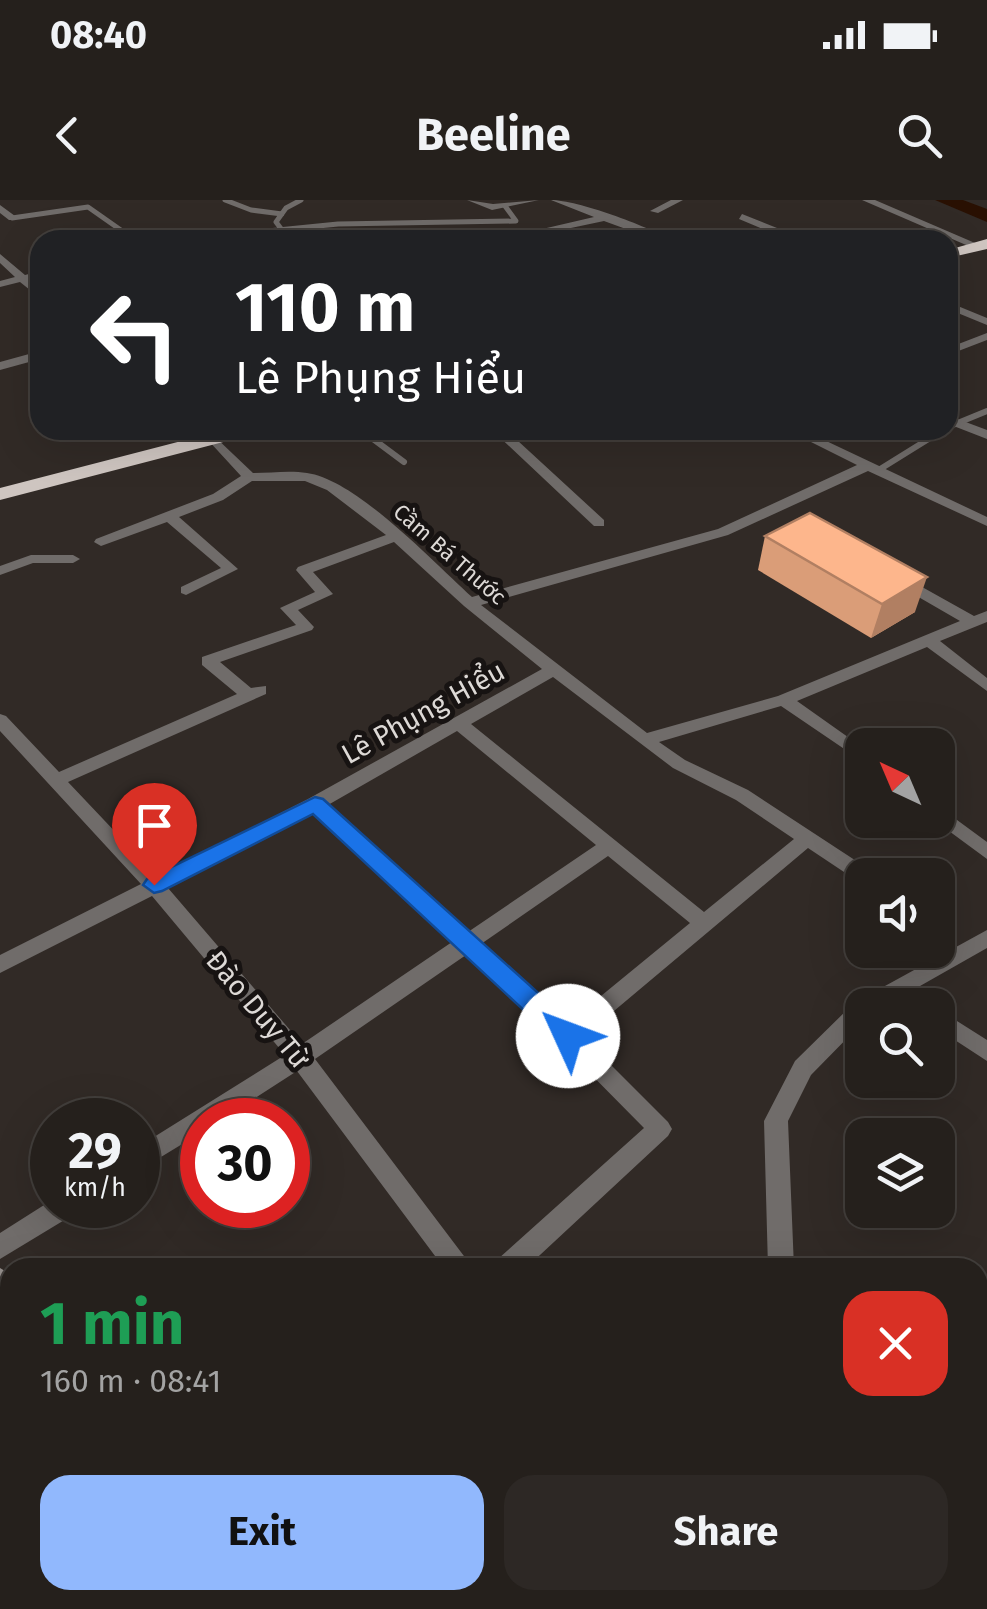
<!DOCTYPE html>
<html lang="en">
<head>
<meta charset="utf-8">
<style>
  :root { --surface:#25201c; --page:#2d2825; --text:#f1f3f6; --muted:#a3a3a3; --line:#423e3b; --accent:#91b8fd }
  body { margin:0; font-family:"Fira Sans",sans-serif; background:var(--page); color:var(--text); height:100vh; display:flex; flex-direction:column; font-size:38px; white-space:nowrap }
  * { box-sizing:border-box; margin:0 }
  p { font-size:32px; color:var(--muted) }
  .icon { flex:none; width:55px; height:55px; fill:none; stroke:currentColor; stroke-width:2; stroke-linecap:round; stroke-linejoin:round }
  .map { position:relative; flex:1; overflow:hidden }
  .sheet { position:absolute; left:0px; top:1058px; width:988px; height:352px; display:flex; flex-direction:column; background:var(--surface); border-radius:30px 30px 0 0; box-shadow:0 10px 40px #0002,0 0 0 2px var(--line) }
  .sheet>* { flex:none }
  .banner { position:absolute; left:30px; top:30px; width:928px; height:210px; border-radius:30px; box-shadow:0 10px 40px #0002,0 0 0 2px var(--line); background:#202124; color:#fff; overflow:hidden }
  .needle { width:65px; rotate:316deg }
  .buttons { position:absolute; left:845px; top:528px; display:grid; gap:20px }
  .buttons a { display:grid; place-items:center; width:110px; height:110px; border-radius:20px; background:var(--surface); box-shadow:0 10px 40px #0002,0 0 0 2px var(--line); font-size:50px }
  .speed { position:absolute; left:30px; top:898px; display:flex; gap:20px; font-size:50px; font-weight:700; text-align:center }
  .speed>* { display:grid; place-content:center; width:130px; height:130px; border-radius:50%; background:var(--surface); box-shadow:0 10px 40px #0002,0 0 0 2px var(--line); line-height:1 }
  .speed small { font-size:25px; font-weight:400 }
  .speed .limit { border:15px solid #d22; background:#fff; color:#111 }
  .pin { position:absolute; display:grid; place-items:center; width:85px; height:85px; color:#fff; margin:-102px -42px; border-radius:50% 50% 50% 0; rotate:-45deg; box-shadow:0 0 10px #0007 }
  .pin .icon { rotate:45deg }
  .me { position:absolute; width:110px; margin:-55px; rotate:313deg; stroke-linejoin:round; filter:drop-shadow(0 0 8px #0008) }
  .turn { display:flex; align-items:center; gap:35px; height:210px; padding:0 40px; font-size:45px }
  .turn .icon { width:130px; height:130px; stroke-width:2.5 }
  .turn b { display:block; font-size:70px; line-height:85px }
  .round { display:grid; place-items:center; flex:none; width:105px; height:105px; border-radius:30px; background:var(--page) }
  .head { display:flex; align-items:center; justify-content:space-between; height:170px; padding:0 40px }
  h1 { font-size:60px; font-weight:700; line-height:75px; color:#1e9e55 }
  .primary-button { display:flex; gap:20px; margin-top:auto; padding:20px 40px }
  .primary-button a { flex:1; height:115px; border-radius:30px; background:var(--accent); color:#111; font-size:40px; font-weight:700; line-height:115px; text-align:center }
  .primary-button a+a { background:var(--page); color:var(--text) }
  .status { display:flex; justify-content:space-between; align-items:center; height:70px; padding:0 50px; background:var(--surface); direction:ltr }
  .status svg { height:28px; fill:currentColor }
  header { display:flex; justify-content:space-between; align-items:center; height:130px; padding:0 40px; background:var(--surface); font-size:45px; font-weight:700 }
  .map>svg:first-child { display:block }
</style>
</head>
<body>
<div class="status"><b>08:40</b><svg viewBox="0 0 49 12"><path d="M0 12V9h3v3zM5 12V6h3v6zM10 12V3h3v9zM15 12V0h3v12zM26 1h20v11H26zM47 4h2v5h-2z"/></svg></div>
<header><svg class="icon" aria-label="back" viewBox="0 0 24 24"><path d="M15 5l-7 7 7 7"/></svg>Beeline<svg class="icon" aria-label="search" viewBox="0 0 24 24"><circle cx="10" cy="10" r="6"/><path d="M15 15l6 6"/></svg></header>
<div class="map">
<svg width="987" height="1409" viewBox="0 0 987 1409">
  <rect width="100%" height="100%" fill="#312a26"/>
  <g fill="none" stroke-linecap="round" stroke-linejoin="round">
    <path fill="#291002" fill-rule="evenodd" d="M935,0h28l24,9v13z"/>
    <path stroke="#706c6a" stroke-width="5" d="M225,0l26,10 31,4
      M12,18l76,-11 47,33
      M282,30l-6,-8 10,-14 15,-8
      M258,32l80,-8 178,-3 -11,-15"/>
    <path stroke="#706c6a" stroke-width="6" d="M948,227l39,-16
      M361,230l43,32
      M877,271l66,-41"/>
    <path fill="#706c6a" fill-rule="evenodd" d="M467,0l26,4 46,-4 -47,10z
      M551,0c26,0 97,26 119,40h-14l-52,-19 -90,19h-19l99,-23z
      M671,0h12l-25,13 -8,-2z
      M862,0h13l107,46 -9,2z
      M0,5l15,11v4h-6l-9,-7z
      M742,14l60,24 1,2h-14l-50,-21z
      M222,29h36l11,11h-10l-4,-5 -75,5z
      M0,54l25,21 15,-4v6l-10,3 10,9v9l-20,-16 -20,5v-6l15,-4 -15,-14z
      M948,102l39,16v7l-39,-16z
      M987,133v7l-39,15v-7z
      M40,151v8l-40,11v-8z
      M955,218l32,12v9l-36,-14v-6z
      M177,230h13l14,13 -12,3z
      M492,230h14l98,90v6h-10z
      M787,230h16l184,87v9l-119,-55 -140,64 -247,70 166,128 131,-37 182,-75 -64,-37v-6h10l68,38 13,-5v11l-47,19 47,37v13l-60,-44 -130,54 65,46v14l-81,-55 -122,36 26,18 63,30 122,80 3,5h-11v7l-6,-2 -48,-32 -225,189 85,85 4,7 -4,7 -142,132h-32l4,-9 146,-131 -84,-85 -94,-88 -151,104 158,209h-29l-147,-197 -76,49h-19v12l-64,39v-24l147,-92 -133,-159 -152,77v-18l141,-71 -141,-153v-17l6,2 53,56 178,-78 -35,-29v-8l94,-32 -16,-17 35,-16 -19,-22 2,-3 88,-32 -59,-45 -22,-9h-53l-29,19 -44,17 59,52 -52,26 -5,-2v-6l40,-19 -54,-46 -66,24 -7,-4 2,-3 117,-45 28,-18 -34,-37 6,-4 40,38c17,0 37,-3 54,0 50,7 127,90 165,124l246,-68 139,-64zM394,342l70,64 78,63 -234,130 -151,77 -89,-94 198,-88v-8l-15,2 -31,-26 92,-32 2,-3 -16,-17 35,-16 -20,-22zM553,477l120,91 63,32 58,39 -90,73 -233,-188zM457,531l139,114 -128,87 -140,-127zM313,613l139,129 -150,102 -134,-156zM608,656l82,67 -122,100 -87,-79z
      M31,355h42l7,4 -7,4h-40l-33,12v-9z
      M938,606l49,36v17l-53,-39h4z
      M987,730v18l-74,42 16,15h-28l-6,-4 -7,4h-26v18l-51,52 -23,46 6,147h-26l-4,-147 31,-60 59,-58z
      M938,809l49,31v21l-49,-32z
      M52,1000v5h27l-3,8 -76,46v-26z
      M987,1126v29l-9,3v-28z
      M645,1400h37l-3,9h-37z
      M730,1400h46l2,5v-5h30v9h-75z"/>
    <path fill="#96908d" fill-rule="evenodd" d="M0,1068l10,6v41l-10,-6z
      M133,1400h31l3,9h-31z"/>
    <path fill="#cec5c0" fill-rule="evenodd" d="M987,39v10l-39,9v-8z
      M224,230h33l-3,4 -254,66v-12z"/>
  </g>
  <path fill="#da9d78" d="M765,336l150,76 -44,26 -113,-68z"/>
  <path fill="#b17f62" d="M927,377l-12,35 -44,26 11,-34z"/>
  <path fill="#fdb68c" stroke="#b17f62" stroke-width="2.5" d="M810,313l117,64 -45,27 -117,-68z"/>
  <path fill="#1a73e8" stroke="#114b97" stroke-width="2.5" d="M315,597l8,2 254,229 4,8 -4,7 -9,3 -9,-3 -246,-229 -151,77 -8,2 -11,-8 4,-6z"/>
  <g text-anchor="middle" stroke-width="10" stroke-linejoin="round" paint-order="stroke">
    <g font-size="22" fill="#ddd9d6" stroke="#171312">
      <text transform="translate(450 354) rotate(41)" y="8">Cầm Bá Thước</text>
    </g>
    <g font-size="28" fill="#ddd9d6" stroke="#171312">
      <text transform="translate(423 512) rotate(-29)" y="10">Lê Phụng Hiểu</text>
      <text transform="translate(258 809) rotate(50)" y="10">Đào Duy Từ</text>
    </g>
  </g>
</svg>
<div class="buttons">
<a><svg class="needle" viewBox="-14 -14 28 28"><path d="M0-13l5 13h-10z" fill="#e53935"/><path d="M0 13l5-13h-10z" fill="#a3a3a3"/></svg></a>
<a><svg class="icon" aria-label="sound" viewBox="0 0 24 24"><path d="M4 9h4l5-4v14l-5-4H4zM17 9q2 3 0 6"/></svg></a>
<a><svg class="icon" aria-label="search" viewBox="0 0 24 24"><circle cx="10" cy="10" r="6"/><path d="M15 15l6 6"/></svg></a>
<a><svg class="icon" aria-label="layers" viewBox="0 0 24 24"><path d="M12 4l9 5-9 5-9-5zM3 14l9 5 9-5"/></svg></a>
</div>
<div class="speed"><div>29<small>km/h</small></div><div class="limit">30</div></div>
<div class="pin" style="left:154px;top:685px;background:#d93025"><svg class="icon" aria-label="arrive" viewBox="0 0 24 24"><path d="M6 21V4h12l-3 4 3 4H6"/></svg></div>
<svg class="me" style="left:568px;top:836px" viewBox="-20 -20 40 40"><circle r="19" fill="#fff"/><path d="M0-13L10 11 0 6-10 11z" fill="#1a73e8"/></svg>
<div class="banner">
<div class="turn"><svg class="icon" aria-label="left" viewBox="0 0 24 24"><path d="M17 20v-9H6M10 6l-5 5 5 5"/></svg><div><b>110 m</b>Lê Phụng Hiểu</div></div>
</div>
<section class="sheet">
<div class="head"><div><h1>1 min</h1><p>160 m · 08:41</p></div><a class="round" style="background:#d93025;color:#fff"><svg class="icon" aria-label="close" viewBox="0 0 24 24"><path d="M6 6l12 12M18 6L6 18"/></svg></a></div>
<div class="primary-button"><a>Exit</a><a>Share</a></div>
</section>
</div>
</body>
</html>
